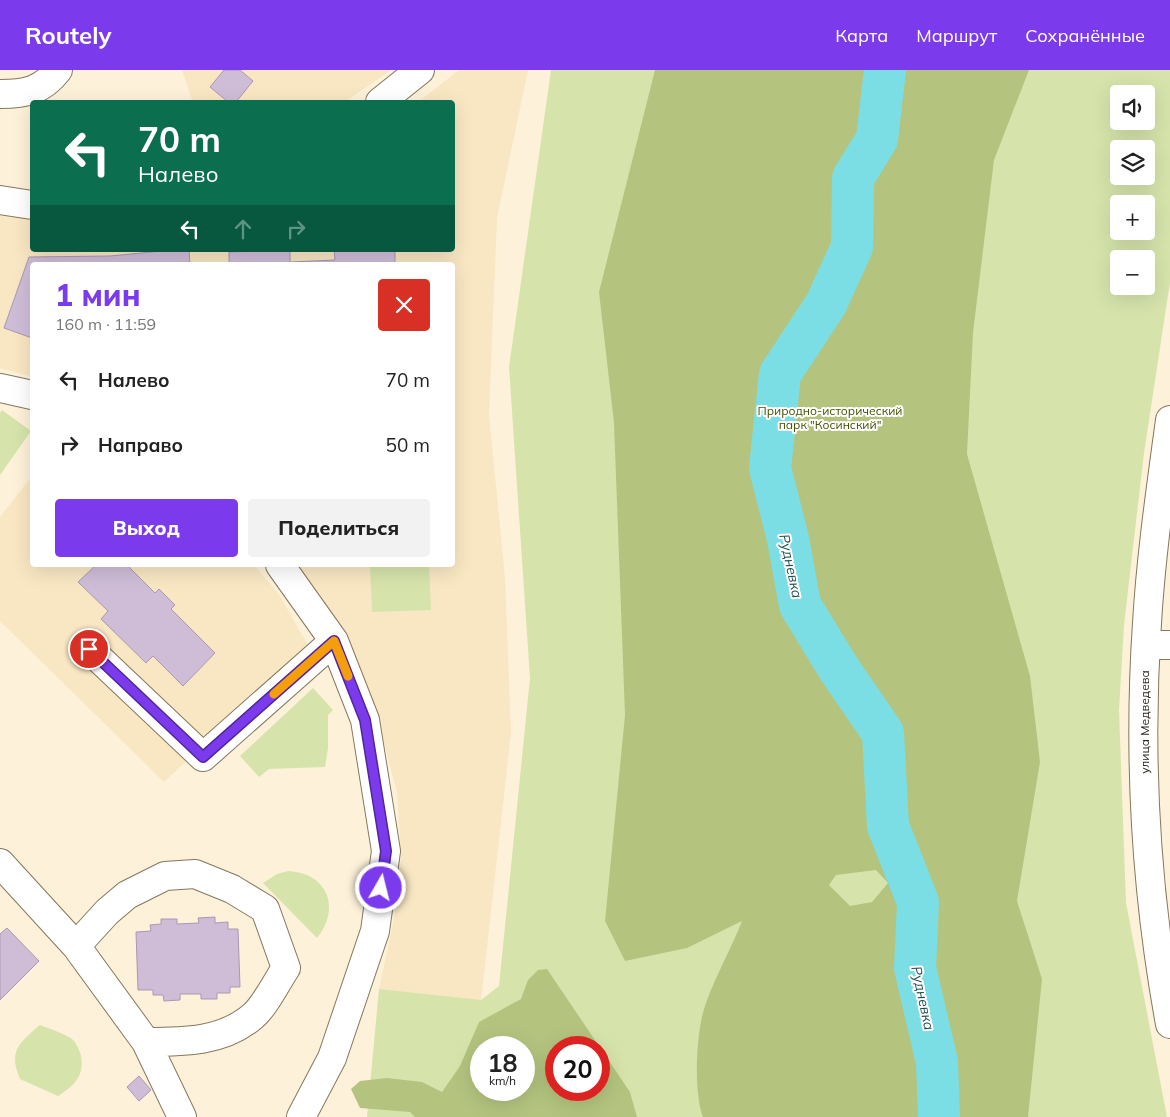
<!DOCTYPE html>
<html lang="ru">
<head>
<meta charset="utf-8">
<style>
  :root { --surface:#fff; --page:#f2f2f2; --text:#222; --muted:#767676; --accent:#7c3aed }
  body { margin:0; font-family:Mulish,sans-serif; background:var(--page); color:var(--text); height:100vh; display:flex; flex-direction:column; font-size:19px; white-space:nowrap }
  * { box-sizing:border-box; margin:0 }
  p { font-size:16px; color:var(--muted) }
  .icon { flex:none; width:28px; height:28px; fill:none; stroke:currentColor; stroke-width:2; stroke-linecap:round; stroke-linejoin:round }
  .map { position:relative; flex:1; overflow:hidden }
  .details { position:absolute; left:30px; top:192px; width:425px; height:305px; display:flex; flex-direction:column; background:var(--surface); border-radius:5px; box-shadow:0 5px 20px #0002 }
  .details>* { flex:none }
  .hud { position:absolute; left:30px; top:30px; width:425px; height:152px; border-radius:5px; box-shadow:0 5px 20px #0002; background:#0b6e4f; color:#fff; overflow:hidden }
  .buttons { position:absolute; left:1110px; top:15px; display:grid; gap:10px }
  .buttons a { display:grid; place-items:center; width:45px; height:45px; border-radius:5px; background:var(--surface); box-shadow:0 5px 20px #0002; font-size:25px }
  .speed { position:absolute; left:470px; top:966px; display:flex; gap:10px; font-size:25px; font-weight:700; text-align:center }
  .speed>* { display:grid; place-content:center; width:65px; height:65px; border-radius:50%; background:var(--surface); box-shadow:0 5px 20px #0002; line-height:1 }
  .speed small { font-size:12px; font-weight:400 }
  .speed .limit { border:8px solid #d22; background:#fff; color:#111 }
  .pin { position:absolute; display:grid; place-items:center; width:42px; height:42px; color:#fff; margin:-21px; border:2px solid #fff; border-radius:50%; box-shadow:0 1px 5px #0007 }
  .me { position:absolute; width:55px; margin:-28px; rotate:8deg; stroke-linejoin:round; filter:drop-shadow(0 0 4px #0008) }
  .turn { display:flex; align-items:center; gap:18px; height:105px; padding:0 25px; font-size:22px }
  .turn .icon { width:65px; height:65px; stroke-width:2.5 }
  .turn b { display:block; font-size:35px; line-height:42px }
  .lanes { display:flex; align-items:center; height:48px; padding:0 25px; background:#0003; justify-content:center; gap:25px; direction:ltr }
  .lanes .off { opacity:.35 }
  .round { display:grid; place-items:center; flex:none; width:52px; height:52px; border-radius:5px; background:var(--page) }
  .headline { display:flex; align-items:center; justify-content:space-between; height:85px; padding:0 25px }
  h1 { font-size:30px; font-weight:800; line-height:38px; color:var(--accent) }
  .primary-button { display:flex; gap:10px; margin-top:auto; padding:10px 25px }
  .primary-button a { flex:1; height:58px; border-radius:5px; background:var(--accent); color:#fff; font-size:20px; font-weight:800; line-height:58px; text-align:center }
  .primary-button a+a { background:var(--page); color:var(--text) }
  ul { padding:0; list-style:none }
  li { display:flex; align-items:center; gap:15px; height:65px; padding:0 25px }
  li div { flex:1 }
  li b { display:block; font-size:19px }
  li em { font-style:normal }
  header { display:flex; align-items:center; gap:30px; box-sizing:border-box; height:70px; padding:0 25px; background:var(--accent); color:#fff }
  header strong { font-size:24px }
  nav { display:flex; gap:28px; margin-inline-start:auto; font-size:18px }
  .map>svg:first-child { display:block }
</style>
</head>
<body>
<header>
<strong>Routely</strong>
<nav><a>Карта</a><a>Маршрут</a><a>Сохранённые</a></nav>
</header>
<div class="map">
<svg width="1170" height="1047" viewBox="0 0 1170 1047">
  <rect width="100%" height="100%" fill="#fdf1d9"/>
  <path fill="#f9e7c3" d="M182,0h209l-46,32h-152z
    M459,0h69l-31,148 -8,196 16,164 6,155 -30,268 -102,-12 17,-80 5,-52 -4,-65 -20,-75 -28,-70 -51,-82h154v-300h-420v112l-32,-9v-152l32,2v32h420v-148h-34z
    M32,406v89h222l26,31 29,51 -145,135 -164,-161v-104z"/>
  <path fill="#d6e4ab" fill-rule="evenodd" d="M551,0h619v212l-26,171 -20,172 -5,85 7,193 41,214h-800l12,-128 102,11 18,-14 31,-308 -21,-311zM1119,24h27v27h-27zM1119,79h27v27h-27zM1119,134h27v27h-27zM1119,189h27v27h-27zM481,978h43v42h-43zM556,978h43v42h-43z
    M2,340l29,21 -31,44v-62z
    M370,495h59l2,45 -59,2z
    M313,618l20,22 -5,5v33l-3,19 -56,2 -10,8 -19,-21z
    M288,801c40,2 53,37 29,67l-54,-55 14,-9z
    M40,955c10,4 23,8 32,14 4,3 6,9 8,13 6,23 -5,33 -22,44l-38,-17c-12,-28 -1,-36 20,-54z"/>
  <path fill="#b4c47f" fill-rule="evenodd" d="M655,0h374l-35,90 -21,173 -6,121 63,222 10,86 -23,139 25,78 -14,138h-325c-10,-26 -7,-88 3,-114 10,-28 25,-54 36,-82l-55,27 -62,13 -20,-40 20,-206 -11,-292 -15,-131zM876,800l12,13 -16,19 -22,4 -21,-21 7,-10z
    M547,899l83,123 7,25h-222l-5,-5 -50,-4 -9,-19 9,-8 27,-3 35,4 20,10 18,-26 19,-44 42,-23 7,-19 10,-10zM481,978h43v42h-43zM556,978h43v42h-43z"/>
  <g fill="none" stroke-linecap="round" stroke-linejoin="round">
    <path stroke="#7bdee4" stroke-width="42" d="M885,0l-8,69 -24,39 -1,69 -26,57 -46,70 -10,94 18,71 12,66 39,64 44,64 5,93 30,76 -3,66 22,94 2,55"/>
  </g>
  <path fill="#cfbdd8" stroke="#aa98b2" d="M224,0h16l13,11 -17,21h-8l-18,-15z
    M172,180h17l1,15h-158v73l-28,-10 25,-71 81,-1z
    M290,180v12l45,-2 -1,-10h61v15h-166v-13z
    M96,495h31l28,28 4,-4 16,16 -4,4 44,44 -32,33 -30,-30 -7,7 -45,-44 7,-8 -30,-29z
    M215,847v6l13,-1v7h10l2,58h-10v6h-13v6h-16v-5h-21v6l-16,1 -1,-6h-10v-5h-15l-2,-58 15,-1 -1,-6 11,-1v-5h16v5l22,-1 -1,-5z
    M7,858l32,33 -39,39v-66z
    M139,1006l12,14 -12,11 -12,-14z"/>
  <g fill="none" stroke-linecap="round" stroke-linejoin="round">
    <defs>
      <path id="minor" d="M0,24c25,0 42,-3 58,-24
        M380,32l40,-32
        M0,130l32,5
        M0,318l32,7
        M1170,350c-9,67 -19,135 -23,203 -9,133 -1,270 23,401
        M280,495l54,76 31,79 21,131 -11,80 -43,127 -31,59
        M1146,575h24
        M89,579l114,108 131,-116
        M0,793l76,83 70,96 36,75
        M76,876l31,-34 20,-17 38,-19 30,-2 37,15 33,20 21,59c-9,13 -21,38 -33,48 -30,26 -69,26 -107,26"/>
    </defs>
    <use href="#minor" stroke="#84775d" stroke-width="30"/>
    <use href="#minor" stroke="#fff" stroke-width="28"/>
  </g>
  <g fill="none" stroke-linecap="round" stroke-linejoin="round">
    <defs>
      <path id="route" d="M89,579l114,108 131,-116 31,79 21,131 -5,37"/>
    </defs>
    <use href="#route" stroke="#51269a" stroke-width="12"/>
    <use href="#route" stroke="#7c3aed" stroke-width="9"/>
    <path stroke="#f59e0b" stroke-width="9" d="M274,624l60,-53 14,35"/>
  </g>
  <g text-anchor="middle" stroke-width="4" stroke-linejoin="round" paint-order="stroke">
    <g font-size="12" fill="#455200" stroke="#fff">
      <text x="830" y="345">Природно-исторический<tspan x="830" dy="14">парк "Косинский"</tspan></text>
    </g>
    <g font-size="12" fill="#2b261b" stroke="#fff">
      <text transform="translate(1145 652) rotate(-90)" y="4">улица Медведева</text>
    </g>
    <g font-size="14" font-style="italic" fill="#204d50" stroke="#fff">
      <text transform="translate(791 496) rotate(78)" y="5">Рудневка</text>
      <text transform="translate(923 928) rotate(78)" y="5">Рудневка</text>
    </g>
  </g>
</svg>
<div class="buttons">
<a><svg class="icon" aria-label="sound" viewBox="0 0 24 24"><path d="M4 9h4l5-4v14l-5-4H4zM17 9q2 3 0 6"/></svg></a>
<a><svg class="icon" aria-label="layers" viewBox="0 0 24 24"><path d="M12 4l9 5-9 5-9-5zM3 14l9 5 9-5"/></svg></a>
<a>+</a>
<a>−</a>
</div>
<div class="speed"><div>18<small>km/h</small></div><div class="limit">20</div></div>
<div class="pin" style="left:89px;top:579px;background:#d93025"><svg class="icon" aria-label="arrive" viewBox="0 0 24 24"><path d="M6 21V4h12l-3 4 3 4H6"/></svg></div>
<svg class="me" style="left:381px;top:818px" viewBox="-20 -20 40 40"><circle r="17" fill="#7c3aed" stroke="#fff" stroke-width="3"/><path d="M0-11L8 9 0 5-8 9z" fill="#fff"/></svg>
<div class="hud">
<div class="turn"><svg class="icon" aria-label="left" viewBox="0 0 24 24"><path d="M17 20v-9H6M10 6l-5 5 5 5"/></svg><div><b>70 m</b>Налево</div></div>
<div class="lanes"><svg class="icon" aria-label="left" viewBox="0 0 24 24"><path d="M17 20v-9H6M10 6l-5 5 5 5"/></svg><svg class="icon off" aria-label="ahead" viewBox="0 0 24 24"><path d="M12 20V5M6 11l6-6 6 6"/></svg><svg class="icon off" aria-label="right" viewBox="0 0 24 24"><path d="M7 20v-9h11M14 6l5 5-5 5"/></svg></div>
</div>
<section class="details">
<div class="headline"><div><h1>1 мин</h1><p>160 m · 11:59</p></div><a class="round" style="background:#d93025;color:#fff"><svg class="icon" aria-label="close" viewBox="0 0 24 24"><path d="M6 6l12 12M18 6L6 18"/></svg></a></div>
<ul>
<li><svg class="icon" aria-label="left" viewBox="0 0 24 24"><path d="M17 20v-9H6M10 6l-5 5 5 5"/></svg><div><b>Налево</b></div><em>70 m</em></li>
<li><svg class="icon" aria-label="right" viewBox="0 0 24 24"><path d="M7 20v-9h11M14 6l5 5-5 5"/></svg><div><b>Направо</b></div><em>50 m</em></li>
</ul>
<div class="primary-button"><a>Выход</a><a>Поделиться</a></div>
</section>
</div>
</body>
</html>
